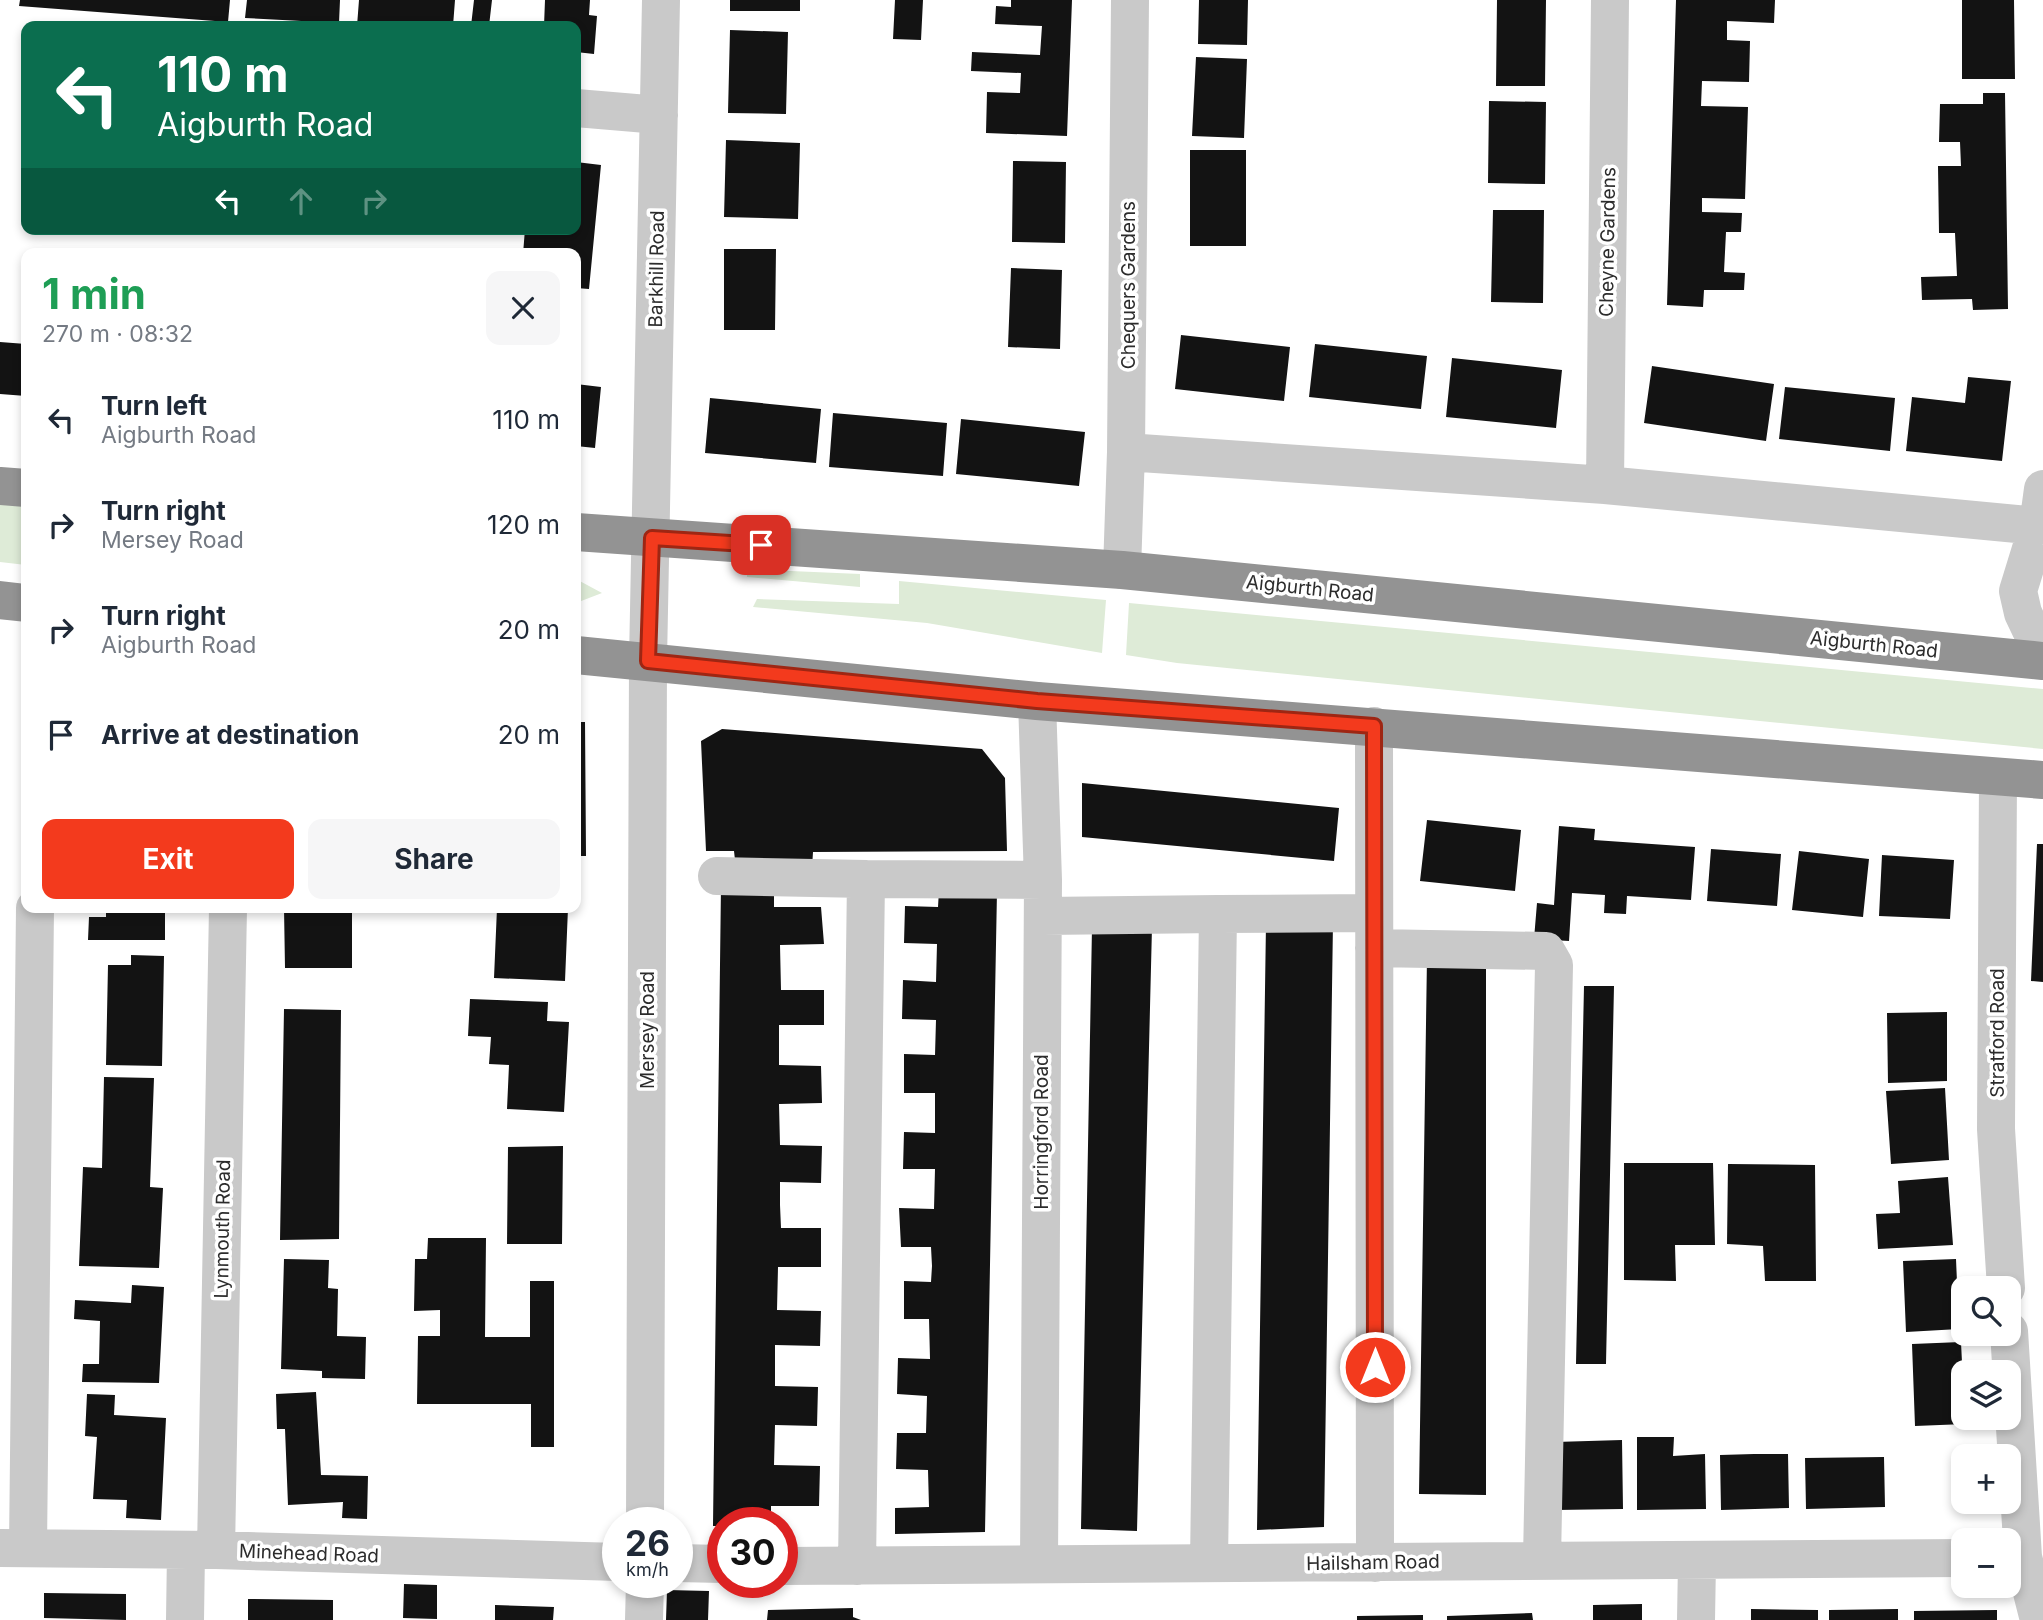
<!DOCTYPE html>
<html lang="en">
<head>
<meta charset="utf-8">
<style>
  :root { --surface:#fff; --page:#f6f6f7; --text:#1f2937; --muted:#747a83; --accent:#f33a1d }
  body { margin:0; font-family:Inter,sans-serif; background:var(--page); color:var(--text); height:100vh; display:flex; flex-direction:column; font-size:26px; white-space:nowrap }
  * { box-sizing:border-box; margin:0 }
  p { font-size:23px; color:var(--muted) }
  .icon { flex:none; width:38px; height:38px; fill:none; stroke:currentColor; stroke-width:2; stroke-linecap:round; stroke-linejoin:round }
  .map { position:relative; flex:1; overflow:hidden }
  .panel { position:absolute; left:21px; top:248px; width:560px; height:665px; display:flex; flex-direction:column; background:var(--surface); border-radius:14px; box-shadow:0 4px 10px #0003 }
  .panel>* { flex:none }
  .banner { position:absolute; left:21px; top:21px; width:560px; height:214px; border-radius:14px; box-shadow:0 4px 10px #0003; background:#0b6e4f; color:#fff; overflow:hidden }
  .tools { position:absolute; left:1951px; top:1276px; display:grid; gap:14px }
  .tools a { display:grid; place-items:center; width:70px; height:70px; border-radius:14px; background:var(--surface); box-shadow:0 4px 10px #0003; font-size:35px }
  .speed { position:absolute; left:602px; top:1507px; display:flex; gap:14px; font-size:35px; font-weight:700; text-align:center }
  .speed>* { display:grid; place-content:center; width:91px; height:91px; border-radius:50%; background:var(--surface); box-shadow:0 4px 10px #0003; line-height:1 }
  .speed small { font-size:18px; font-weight:400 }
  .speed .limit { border:10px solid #d22; background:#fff; color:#111 }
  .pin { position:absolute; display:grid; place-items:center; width:60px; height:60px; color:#fff; margin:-30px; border-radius:14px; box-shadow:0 4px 10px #0006 }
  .me { position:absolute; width:77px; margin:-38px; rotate:0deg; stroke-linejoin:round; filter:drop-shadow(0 0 5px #0008) }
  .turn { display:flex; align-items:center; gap:24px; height:147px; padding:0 21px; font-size:32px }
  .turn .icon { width:91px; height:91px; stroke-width:2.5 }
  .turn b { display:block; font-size:49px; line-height:60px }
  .lanes { display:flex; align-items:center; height:66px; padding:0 21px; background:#0003; justify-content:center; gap:35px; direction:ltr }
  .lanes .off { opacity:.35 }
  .round { display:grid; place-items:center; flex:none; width:74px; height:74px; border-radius:14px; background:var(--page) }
  .overview { display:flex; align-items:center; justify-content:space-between; height:119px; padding:0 21px }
  h1 { font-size:42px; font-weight:700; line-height:52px; color:#1e9e55 }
  .action { display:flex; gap:14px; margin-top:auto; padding:14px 21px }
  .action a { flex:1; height:80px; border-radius:14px; background:var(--accent); color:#fff; font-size:28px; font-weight:700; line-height:80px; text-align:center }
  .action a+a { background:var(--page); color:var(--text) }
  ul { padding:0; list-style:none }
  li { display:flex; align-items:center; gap:21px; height:105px; padding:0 21px }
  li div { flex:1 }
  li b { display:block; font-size:26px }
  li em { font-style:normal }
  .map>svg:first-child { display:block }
</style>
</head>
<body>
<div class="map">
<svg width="2043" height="1620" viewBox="0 0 2043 1620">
  <rect width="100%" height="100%" fill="#fff"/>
  <path fill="#deebd7" d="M0,499l26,2v64l-26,-3z
    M747,569l113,5v13l-113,-10z
    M576,579l26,14 -26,10z
    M899,581l207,19 -4,53 -175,-30 -174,-16 4,-8 142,5z
    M1129,603l914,86v60l-866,-86 -51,-8z"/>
  <path fill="#131313" d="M20,0h210l-2,22 -209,-16z
    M247,0h93l-1,23 -94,-5z
    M359,0h96l-2,26h-96z
    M474,0h18l-3,26h-18z
    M545,0h45l-1,15 8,1 -3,38 -18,-2v-26h-32z
    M730,0h70v11h-70z
    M895,0h28l-2,40 -28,-1z
    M1011,0h61l-5,136 -81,-3 1,-41 33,1 1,-20 -50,-2 1,-19 68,3 2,-29 -47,-2 1,-18 15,1z
    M1199,0h49l-1,45 -49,-1z
    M1497,0h49l-1,86h-49z
    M1676,0h99l-1,23 -47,-2v19l23,1 -1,41 -47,-1 -1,25 47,1 -3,92 -43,-1v14l40,1 -1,19h-15l-2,40 21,1 -1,17h-40l-1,17 -36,-2z
    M1962,0h52l1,79h-53z
    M730,30l58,2 -2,82 -58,-1z
    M22,44h4v34h-5z
    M1196,57l51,2 -3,79 -52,-2z
    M1983,93h22l3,216 -35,1 -1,-11 -50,1 -1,-23 36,-1 -2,-43h-16l-1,-67h23l-1,-24h-21l1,-38h43z
    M1489,101l57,1 -1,82 -57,-1z
    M726,140l74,3 -2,76 -74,-2z
    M1190,150h56v96h-56z
    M1013,161l53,1 -1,81 -53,-1z
    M576,162l25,3 -12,124 -13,-1v-34h-53l2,-25h51z
    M24,188h2v19h-4z
    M1493,210h51l-1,93 -52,-1z
    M724,249h52l-1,81h-51z
    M1011,268l51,2 -2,79 -52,-2z
    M1181,335l109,12 -6,54 -109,-12z
    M0,342l26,2v52l-26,-2z
    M1315,344l112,12 -6,53 -112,-12z
    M1452,358l110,12 -6,58 -110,-11z
    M1652,366l122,18 -8,57 -122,-18z
    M1968,377l43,4 -9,80 -96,-10 6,-54 53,6z
    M576,384l25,3 -6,61 -19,-2z
    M1785,387l110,11 -5,53 -111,-12z
    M710,398l111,11 -5,54 -111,-10z
    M833,413l114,10 -4,53 -114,-9z
    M961,419l124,13 -6,54 -123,-12z
    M22,692h4v69h-2z
    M576,722h9l1,134h-10z
    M722,729l260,20 23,29 2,73 -194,1 -1,16 -76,1 -2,-18h-28l-5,-110z
    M1082,783l257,25 -5,53 -252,-24z
    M1427,820l94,10 -6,61 -95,-10z
    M1559,826l36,3 -1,11 101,7 -4,53 -64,-4 -1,18 -22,-1 1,-18 -33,-2 -3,48 -35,-2 3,-36 17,2z
    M2037,844h6v138l-12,-1z
    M1711,849l70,5 -4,52 -70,-5z
    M1799,851l70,8 -6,58 -71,-7z
    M1882,855l72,5 -4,59 -71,-3z
    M721,885h53v22h47l3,37 -44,1 1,45h43v35h-45v40l42,1 1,37 -43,1 1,41 42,1 -1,37 -41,-1v23l1,23h40v39h-43l-1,43 44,1 -1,35 -45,-1v41l43,1 -1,39 -42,-1 -1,40 46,1 -1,40h-48v16h-48v4h-10z
    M939,890l58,1 -12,641 -90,2v-26l34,-1 -1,-37 -32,-1 1,-36h29l1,-37 -30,-2 1,-36 32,1 -1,-40h-25v-38l27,1 1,-16 -1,-19h-30l-2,-39 35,1 1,-40h-32l1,-37 31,1v-40h-31v-39l31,1 1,-35 -34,-1 1,-39 33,2 1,-38 -33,-1 1,-37 33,1z
    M106,908h59v32h-77l1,-23h17z
    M284,908h68v60h-67z
    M497,908h71l-3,73 -71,-3z
    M1333,922l-9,605 -67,3 9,-607z
    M1092,927h60l-15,604 -56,-2z
    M131,955l33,1 -2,110 -56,-1 2,-100h23z
    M1427,957l59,1v537l-67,-1z
    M1584,986h30l-8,378h-30z
    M470,999l78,3 -1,19 22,1 -5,90 -57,-3 2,-44 -20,-1 2,-27 -23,-1z
    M284,1009l57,1 -2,229 -59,1z
    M1947,1012v69l-59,2 -1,-70z
    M104,1077l50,1 -4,109 13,1 -4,80 -80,-2 4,-99 19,1z
    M1945,1088l4,72 -58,4 -5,-73z
    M563,1146l-1,98h-55l1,-97z
    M1624,1163h89l2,82h-40l1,36 -52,-1z
    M1728,1164l87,1 1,116h-51l-2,-35 -36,-2z
    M1948,1177l5,68 -75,4 -2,-35 24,-1 -2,-32z
    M428,1238h58l-1,99h45v-56h24v166h-23v-43h-114l1,-68h22v-26l-26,1 1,-52h12z
    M284,1259l45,1 -1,28 10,1 -1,47 29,1 -1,42 -43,-1v-7l-41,-2z
    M1956,1259l3,70 -53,3 -3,-71z
    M132,1285l32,2 -5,96 -77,-1 1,-18h16l1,-43 -26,-2 1,-19 56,3z
    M1961,1342l4,82 -50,2 -3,-82z
    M316,1392l5,83 47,1 -1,43 -25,-1 1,-16 -55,3 -3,-76h-8l-1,-35z
    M87,1394l28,1 -1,20 52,3 -5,102 -35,-2 1,-18 -34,-1 4,-62 -12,-1z
    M1637,1437h37l-1,19 32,-2 1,55 -69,1z
    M1622,1440l1,69 -67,1 -1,-68z
    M1754,1454h34l1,54 -68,2 -1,-55z
    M1884,1457l1,50 -79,2 -1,-51z
    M404,1584l33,1v34l-34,-1z
    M667,1590l42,1 -1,29h-42z
    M44,1593l82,1v26l-82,-2z
    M248,1599l85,1v20h-85z
    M1642,1604v16h-49v-15z
    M495,1605l59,2 -1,13h-58z
    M853,1608v9l8,3h-94l1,-10z
    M1751,1609l67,1v10h-67z
    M1898,1609v11h-69v-10z
    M1997,1610v10h-83v-9z
    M1532,1613l1,7h-86v-4z
    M1423,1615v5h-66v-4z"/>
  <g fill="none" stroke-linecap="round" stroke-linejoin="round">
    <path stroke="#c9c9c9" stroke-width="38" d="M576,108l83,7
      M1126,452l479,33 433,41
      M1605,485l5,-485
      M2043,489l-5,37 -20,65 5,22 20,42
      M1122,570l4,-118 4,-452
      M1037,701l6,179 -4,683
      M1374,726l1,837
      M1998,777l-2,352 10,159
      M717,876l149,3
      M1043,916l175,-2
      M1374,948l172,3 8,14 -12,594
      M2009,1331l14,226 16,63
      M645,1522l3,-861 13,-661
      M0,1548l216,2 402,12
      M28,1548l7,-640
      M216,1550l12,-642
      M677,1563l46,1
      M1209,1563l9,-649 156,-1
      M782,1566l1182,-8
      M857,1566l9,-687 177,1
      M185,1620l1,-69
      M644,1620l1,-38
      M1696,1620l1,-58"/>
    <path stroke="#939393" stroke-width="38" d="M0,486l26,2
      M576,532l546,38 921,91
      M0,600l26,3
      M576,655l461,46 1006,79"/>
  </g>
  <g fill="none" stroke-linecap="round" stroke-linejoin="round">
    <defs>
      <path id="route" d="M761,545l-109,-7 -4,123 389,40 337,25 1,641"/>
    </defs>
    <use href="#route" stroke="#9e2613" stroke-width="18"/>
    <use href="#route" stroke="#f33a1d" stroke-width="12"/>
  </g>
  <g text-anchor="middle" stroke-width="7" stroke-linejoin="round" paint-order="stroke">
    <g font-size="19" fill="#2c2c2c" stroke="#fff">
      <text transform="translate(1607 242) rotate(-89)" y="7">Cheyne Gardens</text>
      <text transform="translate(656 269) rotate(-89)" y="7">Barkhill Road</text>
      <text transform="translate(1128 285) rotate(-90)" y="7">Chequers Gardens</text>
      <text transform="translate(1310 588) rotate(6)" y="7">Aigburth Road</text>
      <text transform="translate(1874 644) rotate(6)" y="7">Aigburth Road</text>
      <text transform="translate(647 1030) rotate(-90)" y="7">Mersey Road</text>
      <text transform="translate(1997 1033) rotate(-90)" y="7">Stratford Road</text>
      <text transform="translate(1041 1132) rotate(-90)" y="7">Horringford Road</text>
      <text transform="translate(222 1229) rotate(-89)" y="7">Lynmouth Road</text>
      <text transform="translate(309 1553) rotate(2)" y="7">Minehead Road</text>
      <text transform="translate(1373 1562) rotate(-1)" y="7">Hailsham Road</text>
    </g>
  </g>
</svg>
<div class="tools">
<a><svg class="icon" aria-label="search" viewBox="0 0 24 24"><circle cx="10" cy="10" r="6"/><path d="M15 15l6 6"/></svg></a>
<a><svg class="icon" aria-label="layers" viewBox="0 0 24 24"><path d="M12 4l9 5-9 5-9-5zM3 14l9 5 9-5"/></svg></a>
<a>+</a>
<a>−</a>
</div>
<div class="speed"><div>26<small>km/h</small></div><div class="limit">30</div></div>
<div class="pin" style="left:761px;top:545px;background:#d93025"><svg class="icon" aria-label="arrive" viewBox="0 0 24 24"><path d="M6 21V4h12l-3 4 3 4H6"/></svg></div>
<svg class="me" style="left:1375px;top:1367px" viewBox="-20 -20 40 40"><circle r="17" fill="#f33a1d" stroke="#fff" stroke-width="3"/><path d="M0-11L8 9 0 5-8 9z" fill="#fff"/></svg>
<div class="banner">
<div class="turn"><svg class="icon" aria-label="left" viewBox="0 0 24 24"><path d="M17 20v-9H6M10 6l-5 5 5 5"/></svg><div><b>110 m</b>Aigburth Road</div></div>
<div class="lanes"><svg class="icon" aria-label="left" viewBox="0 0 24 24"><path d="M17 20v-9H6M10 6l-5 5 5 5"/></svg><svg class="icon off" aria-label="ahead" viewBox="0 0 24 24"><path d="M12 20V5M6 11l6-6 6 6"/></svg><svg class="icon off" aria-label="right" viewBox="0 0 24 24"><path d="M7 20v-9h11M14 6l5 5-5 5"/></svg></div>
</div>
<section class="panel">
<div class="overview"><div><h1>1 min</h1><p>270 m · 08:32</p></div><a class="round"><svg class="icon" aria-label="close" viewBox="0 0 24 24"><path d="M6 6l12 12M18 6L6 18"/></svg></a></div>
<ul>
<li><svg class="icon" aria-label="left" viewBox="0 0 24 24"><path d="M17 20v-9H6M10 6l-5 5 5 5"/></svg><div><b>Turn left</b><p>Aigburth Road</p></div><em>110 m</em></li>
<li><svg class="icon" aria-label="right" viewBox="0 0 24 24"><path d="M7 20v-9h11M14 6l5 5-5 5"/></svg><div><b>Turn right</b><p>Mersey Road</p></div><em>120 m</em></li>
<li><svg class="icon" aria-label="right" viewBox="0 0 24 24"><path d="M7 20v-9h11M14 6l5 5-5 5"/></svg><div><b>Turn right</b><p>Aigburth Road</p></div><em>20 m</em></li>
<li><svg class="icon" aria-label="arrive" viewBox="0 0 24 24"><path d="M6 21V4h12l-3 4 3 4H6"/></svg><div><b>Arrive at destination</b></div><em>20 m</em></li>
</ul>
<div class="action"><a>Exit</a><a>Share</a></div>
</section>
</div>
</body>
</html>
